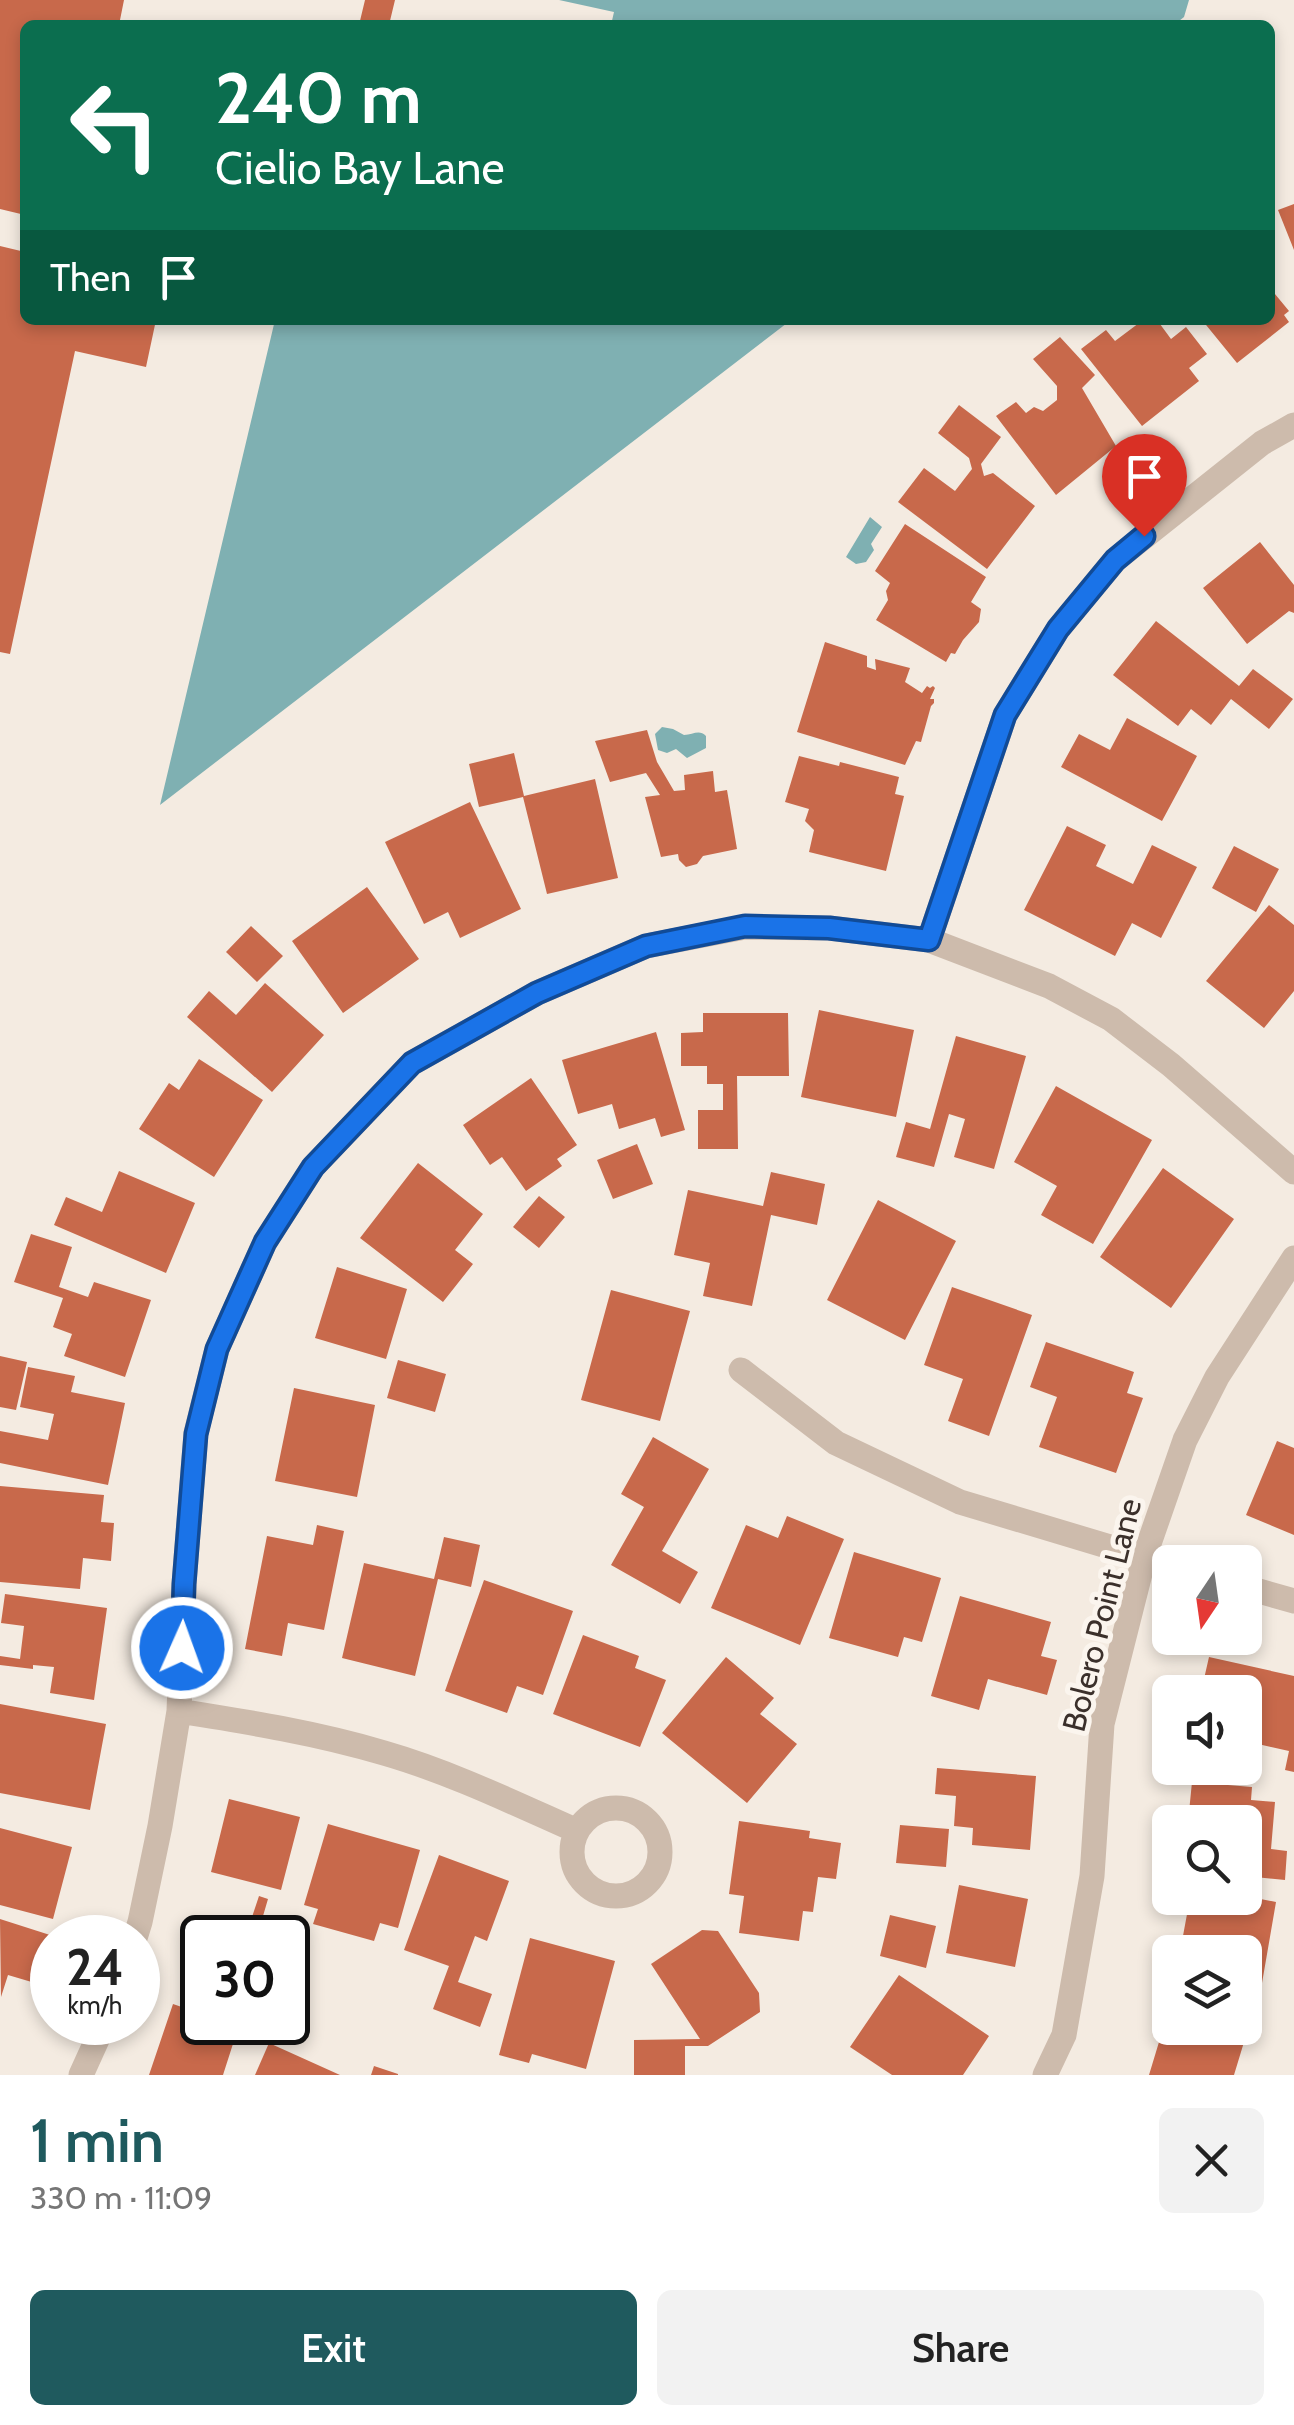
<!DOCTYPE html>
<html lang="en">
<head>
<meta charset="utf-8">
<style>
  :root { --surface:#fff; --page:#f2f2f2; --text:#222; --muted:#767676; --accent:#1f5a5e }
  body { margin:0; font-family:Cabin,sans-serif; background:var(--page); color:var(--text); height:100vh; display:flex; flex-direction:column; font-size:38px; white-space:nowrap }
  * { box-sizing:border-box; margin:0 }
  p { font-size:32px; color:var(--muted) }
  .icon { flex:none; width:55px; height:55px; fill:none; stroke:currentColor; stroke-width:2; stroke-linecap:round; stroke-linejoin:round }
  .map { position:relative; height:2075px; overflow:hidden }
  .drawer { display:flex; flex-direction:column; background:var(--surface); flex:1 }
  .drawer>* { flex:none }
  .hud { position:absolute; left:20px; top:20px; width:1255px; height:305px; border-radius:15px; box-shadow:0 5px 15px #0003; background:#0b6e4f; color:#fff; overflow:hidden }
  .needle { width:65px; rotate:193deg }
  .fabs { position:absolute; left:1152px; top:1545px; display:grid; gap:20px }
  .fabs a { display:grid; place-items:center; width:110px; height:110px; border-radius:15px; background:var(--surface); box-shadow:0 5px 15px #0003; font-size:50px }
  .speed { position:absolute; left:30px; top:1915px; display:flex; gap:20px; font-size:50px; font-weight:700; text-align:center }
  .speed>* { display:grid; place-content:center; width:130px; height:130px; border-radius:50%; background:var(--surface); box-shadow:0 5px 15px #0003; line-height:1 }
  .speed small { font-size:25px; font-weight:400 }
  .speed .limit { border:5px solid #111; border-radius:15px; background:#fff; color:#111 }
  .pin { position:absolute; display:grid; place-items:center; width:85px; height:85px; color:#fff; margin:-102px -42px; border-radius:50% 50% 50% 0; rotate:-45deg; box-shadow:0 0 10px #0007 }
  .pin .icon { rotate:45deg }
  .me { position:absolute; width:110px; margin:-55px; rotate:2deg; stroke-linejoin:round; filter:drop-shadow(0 0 8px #0008) }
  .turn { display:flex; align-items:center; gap:35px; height:210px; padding:0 30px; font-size:45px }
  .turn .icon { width:130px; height:130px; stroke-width:2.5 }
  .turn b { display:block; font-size:70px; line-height:85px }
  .then { display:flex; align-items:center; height:95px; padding:0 30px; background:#0003; gap:20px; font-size:38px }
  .round { display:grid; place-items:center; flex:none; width:105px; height:105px; border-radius:15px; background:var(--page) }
  .headline { display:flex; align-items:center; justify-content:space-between; height:170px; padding:0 30px }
  h1 { font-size:60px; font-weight:600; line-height:75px; color:var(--accent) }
  .action { display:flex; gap:20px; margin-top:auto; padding:20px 30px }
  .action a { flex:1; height:115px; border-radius:15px; background:var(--accent); color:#fff; font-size:40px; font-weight:600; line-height:115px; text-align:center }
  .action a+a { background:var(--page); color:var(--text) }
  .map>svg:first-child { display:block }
</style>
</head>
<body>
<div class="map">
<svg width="1294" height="2075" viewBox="0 0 1294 2075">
  <rect width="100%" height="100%" fill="#f4ebe1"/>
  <path fill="#7fb0b2" d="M559,0h630l-5,17 -10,8h-563l3,-13z
    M275,320h516l-631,485z
    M870,517l12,10 -11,17 3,6 -8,12 -10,2 -10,-7z
    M662,727l11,2 11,6c9,0 15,-6 22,1v12l-19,10 -11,-9 -9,4 -9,-3 -3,-16z"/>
  <path fill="#c8694b" d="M0,0h124l-5,25h-94v190l-25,-6z
    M365,0h30l-6,25h-30z
    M1294,204v46l-16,-40z
    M0,246l25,6v68h131l-10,47 -71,-16 -65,303 -10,-2z
    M1270,288l19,23 -5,4 5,7 -52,41 -35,-43h68z
    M1143,320h14l14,19 15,-12 21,27 -18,14 10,13 -57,45 -61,-77 25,-19 9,11z
    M1060,337l35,38 -13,13 34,58 -60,49 -60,-79 20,-14 10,11 8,-6 9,4 14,-11v-14l-24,-27z
    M959,405l42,32 -20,27 3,12 9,-3 42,33 -48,63 -89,-67 26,-34 31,23 17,-22 -3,-11 -31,-25z
    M905,524l81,53 -15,25 10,7 -2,13 -16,18 -8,14 -4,-1 -5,9 -70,-42 12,-20 -2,-9 4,-8 -15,-12z
    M1260,542l34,43v28l-5,-2 -42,33 -44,-56z
    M1156,621l83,65 14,-17 40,30 -24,30 -38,-30 -20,26 -20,-16 -13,17 -65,-51z
    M825,642l42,14v11l9,3 -1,-11 35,9 -5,14 17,11 5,-7 3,2 3,-2 2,2 -5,11h4v4l-3,3 -10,36 -5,-1 -11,24 -108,-33z
    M1127,718l70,38 -35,65 -101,-54 18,-33 31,16z
    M647,730l10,32 17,29 11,-1 -1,-15 29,-4 2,21 12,-2 10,59 -34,7 -6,8 -11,3 -7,-7 -1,-6 -17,3 -16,-60 15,-2 -14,-22 -36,9 -15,-41z
    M514,753l10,43 71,-17 23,99 -71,16 -24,-97 -44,10 -10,-43z
    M799,756l40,10 1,-4 59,15 -4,17 9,2 -18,75 -77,-19 5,-22 -9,-9 4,-12 -24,-7z
    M470,802l51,107 -61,29 -12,-26 -24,12 -39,-82z
    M1067,826l39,19 -10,21 37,18 19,-39 45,22 -36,71 -29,-15 -17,33 -91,-46z
    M1234,846l45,23 -23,43 -44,-24z
    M367,887l52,72 -76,54 -51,-72z
    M1269,905l25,20v66l-30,37 -58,-47z
    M251,926l32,30 -26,26 -31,-30z
    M265,983l59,52 -52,57 -85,-75 22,-26 27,24z
    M819,1010l95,20 -18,87 -95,-20z
    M703,1013h85l1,63h-52l1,73h-40v-39h25v-26h-16v-18h-26v-33l22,-1z
    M656,1032l29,98 -24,7 -6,-19 -36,11 -7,-25 -34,10 -16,-54z
    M956,1036l70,20 -32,113 -40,-12 11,-38 -16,-5 -15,53 -38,-10 10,-35 24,7z
    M199,1059l64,41 -49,77 -75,-48 30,-46 10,7z
    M531,1078l46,67 -20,14 5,7 -36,25 -24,-34 -12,8 -27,-40z
    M1056,1086l96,54 -59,104 -52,-29 16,-29 -43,-24z
    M637,1144l16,40 -40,15 -16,-39z
    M418,1163l65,51 -28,36 18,14 -30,38 -83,-64z
    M1163,1168l71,51 -63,89 -71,-51z
    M119,1171l76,32 -29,70 -112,-48 12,-28 36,15z
    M771,1172l54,12 -8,41 -46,-10 -19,91 -49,-10 7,-33 -36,-8 14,-65 75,16z
    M539,1196l26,21 -26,31 -26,-21z
    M878,1200l78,41 -51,99 -78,-40z
    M31,1234l41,13 -13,40 29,10 6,-15 57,18 -26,77 -61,-21 8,-22 -19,-7 10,-29 -49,-16z
    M337,1267l70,22 -21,70 -71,-21z
    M952,1287l80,28 -43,121 -41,-15 15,-42 -39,-14z
    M611,1290l79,21 -30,110 -79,-21z
    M1046,1342l88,30 -7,21 16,5 -27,75 -77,-26 18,-50 -27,-10z
    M0,1356l27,6 -11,48 -16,-3z
    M398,1360l48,14 -11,38 -48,-14z
    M28,1367l47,9 -4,16 54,11 -17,82 -108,-22v-32l48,9 6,-26 -34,-7z
    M294,1388l81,17 -18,92 -82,-16z
    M653,1437l56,32 -47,82 36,21 -18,32 -69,-39 33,-58 -23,-13z
    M1277,1441l17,7v87l-48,-20z
    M0,1486l104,9 -3,27 13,1 -3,38 -28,-3 -3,31 -80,-7z
    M787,1516l57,23 -44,106 -89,-37 35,-83 32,13z
    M317,1525l27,6 -20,99 -36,-7 -6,33 -37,-7 22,-113 46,9z
    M444,1537l36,8 -9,42 -33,-8 -23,97 -73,-18 22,-95 70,16z
    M854,1552l87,26 -19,64 -18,-5 -6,20 -69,-19z
    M484,1580l89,31 -30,84 -26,-9 -10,27 -62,-22z
    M5,1594l102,14 -13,92 -44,-7 4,-26 -21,-2v4l-33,-4v-9l20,3 4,-33 -23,-3z
    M960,1596l91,26 -10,34 16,4 -10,35 -59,-16 -9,31 -48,-14z
    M583,1635l56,21 -4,12 31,12 -26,67 -87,-33z
    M726,1657l48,41 -14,16 37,30 -50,59 -85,-70z
    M1209,1657l85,19v96l-9,-2 4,-19 -44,-10v-49h-44z
    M0,1704l106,20 -16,86 -90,-17z
    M937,1768l99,8 -6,74 -58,-5 1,-17 -19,-2 2,-30 -21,-2z
    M1192,1782l60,5 -1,13 24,2 -4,47 16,2 -2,29 -40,-4v-54h-57z
    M229,1799l71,18 -19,73 -70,-18z
    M739,1821l71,10 -1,7 32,5 -5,36 -18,-2 -5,35 -10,-1 -4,30 -60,-8 5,-37 -15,-2z
    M328,1824l92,26 -22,78 -18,-5 -6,18 -61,-17 5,-15 -14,-4z
    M900,1825l49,4 -3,38 -50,-4z
    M0,1828l72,19 -19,72 -53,-14z
    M439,1855l70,26 -22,60 -12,-5 -17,46 34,12 -12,33 -47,-18 16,-43 -45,-16z
    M959,1885l69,14 -13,68 -69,-14z
    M259,1896l9,3 -5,17 28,9 -4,13h-42z
    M1245,1896l31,6 -14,81 -17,-2v-29h-65l10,-54z
    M890,1915l46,11 -10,42 -46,-12z
    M0,1919l50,16 -15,48 -27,-8 -7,22z
    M702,1930l16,1 41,62 1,19 -52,34h-23v29h-51v-35l66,-1 -49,-75z
    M530,1938l85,23 -29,108 -54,-15 -3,9 -30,-8z
    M899,1975l90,61 -26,39h-71l-42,-28z
    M173,2004l29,10v8h38l-17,53h-74z
    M1169,2009l1,19h75v-10l6,1 -17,56h-85z
    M269,2043l71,32h-85z
    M374,2066l24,8v1h-27z"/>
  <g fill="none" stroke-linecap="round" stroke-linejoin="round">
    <path stroke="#cdbbac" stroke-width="25" d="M929,940l76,-225 53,-86 57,-69 147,-117 32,-18
      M741,1370l95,73 124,59 210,63
      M1245,1587l49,14
      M179,1711c69,11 138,22 205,42 66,19 130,50 193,78
      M572 1852a44 44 0 1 1 88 0a44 44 0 1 1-88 0Z
      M135,1938l5,-16 20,-96 19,-115 5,-127 12,-151 21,-84 48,-107 48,-75 99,-104 125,-70 109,-47 99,-19 84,1 100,12 120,46 62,33 60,46 123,107
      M81,2075l24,-53
      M1045,2075l19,-40 28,-159 10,-152 42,-166 41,-118 32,-63 77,-119"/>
  </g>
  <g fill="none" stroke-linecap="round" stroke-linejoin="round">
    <defs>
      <path id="route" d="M182,1648l2,-64 12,-150 21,-85 48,-107 48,-75 99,-104 125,-70 109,-47 99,-20 84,2 100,12 76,-225 53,-86 57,-69 29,-24"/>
    </defs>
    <use href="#route" stroke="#114b97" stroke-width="25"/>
    <use href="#route" stroke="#1a73e8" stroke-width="18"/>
  </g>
  <g text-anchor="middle" stroke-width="10" stroke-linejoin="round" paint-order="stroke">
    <g font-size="32" fill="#3b302b" stroke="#fbf5ee">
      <text transform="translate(1102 1615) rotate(-76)" y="11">Bolero Point Lane</text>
    </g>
  </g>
</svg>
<div class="fabs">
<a><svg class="needle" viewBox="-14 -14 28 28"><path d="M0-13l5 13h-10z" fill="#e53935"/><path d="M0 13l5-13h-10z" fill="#767676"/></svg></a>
<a><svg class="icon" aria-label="sound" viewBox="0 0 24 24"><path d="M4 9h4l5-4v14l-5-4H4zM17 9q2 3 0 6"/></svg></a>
<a><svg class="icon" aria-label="search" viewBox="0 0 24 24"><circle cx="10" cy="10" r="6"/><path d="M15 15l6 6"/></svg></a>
<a><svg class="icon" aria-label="layers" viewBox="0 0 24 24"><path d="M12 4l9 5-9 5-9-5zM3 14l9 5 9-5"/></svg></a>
</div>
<div class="speed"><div>24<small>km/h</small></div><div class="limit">30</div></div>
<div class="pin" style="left:1144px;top:536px;background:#d93025"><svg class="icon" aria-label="arrive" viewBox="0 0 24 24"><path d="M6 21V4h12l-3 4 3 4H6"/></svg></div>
<svg class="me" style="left:182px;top:1648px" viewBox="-20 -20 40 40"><circle r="17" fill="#1a73e8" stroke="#fff" stroke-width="3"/><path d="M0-11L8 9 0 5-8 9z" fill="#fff"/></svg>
<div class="hud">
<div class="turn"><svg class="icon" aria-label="left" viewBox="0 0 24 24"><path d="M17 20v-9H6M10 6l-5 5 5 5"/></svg><div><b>240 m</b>Cielio Bay Lane</div></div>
<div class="then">Then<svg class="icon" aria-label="arrive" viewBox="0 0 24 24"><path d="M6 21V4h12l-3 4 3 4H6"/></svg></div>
</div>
</div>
<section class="drawer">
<div class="headline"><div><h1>1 min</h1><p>330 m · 11:09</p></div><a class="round"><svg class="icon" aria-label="close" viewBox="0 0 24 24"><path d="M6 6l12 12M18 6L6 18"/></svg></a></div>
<div class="action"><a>Exit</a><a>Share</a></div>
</section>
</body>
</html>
